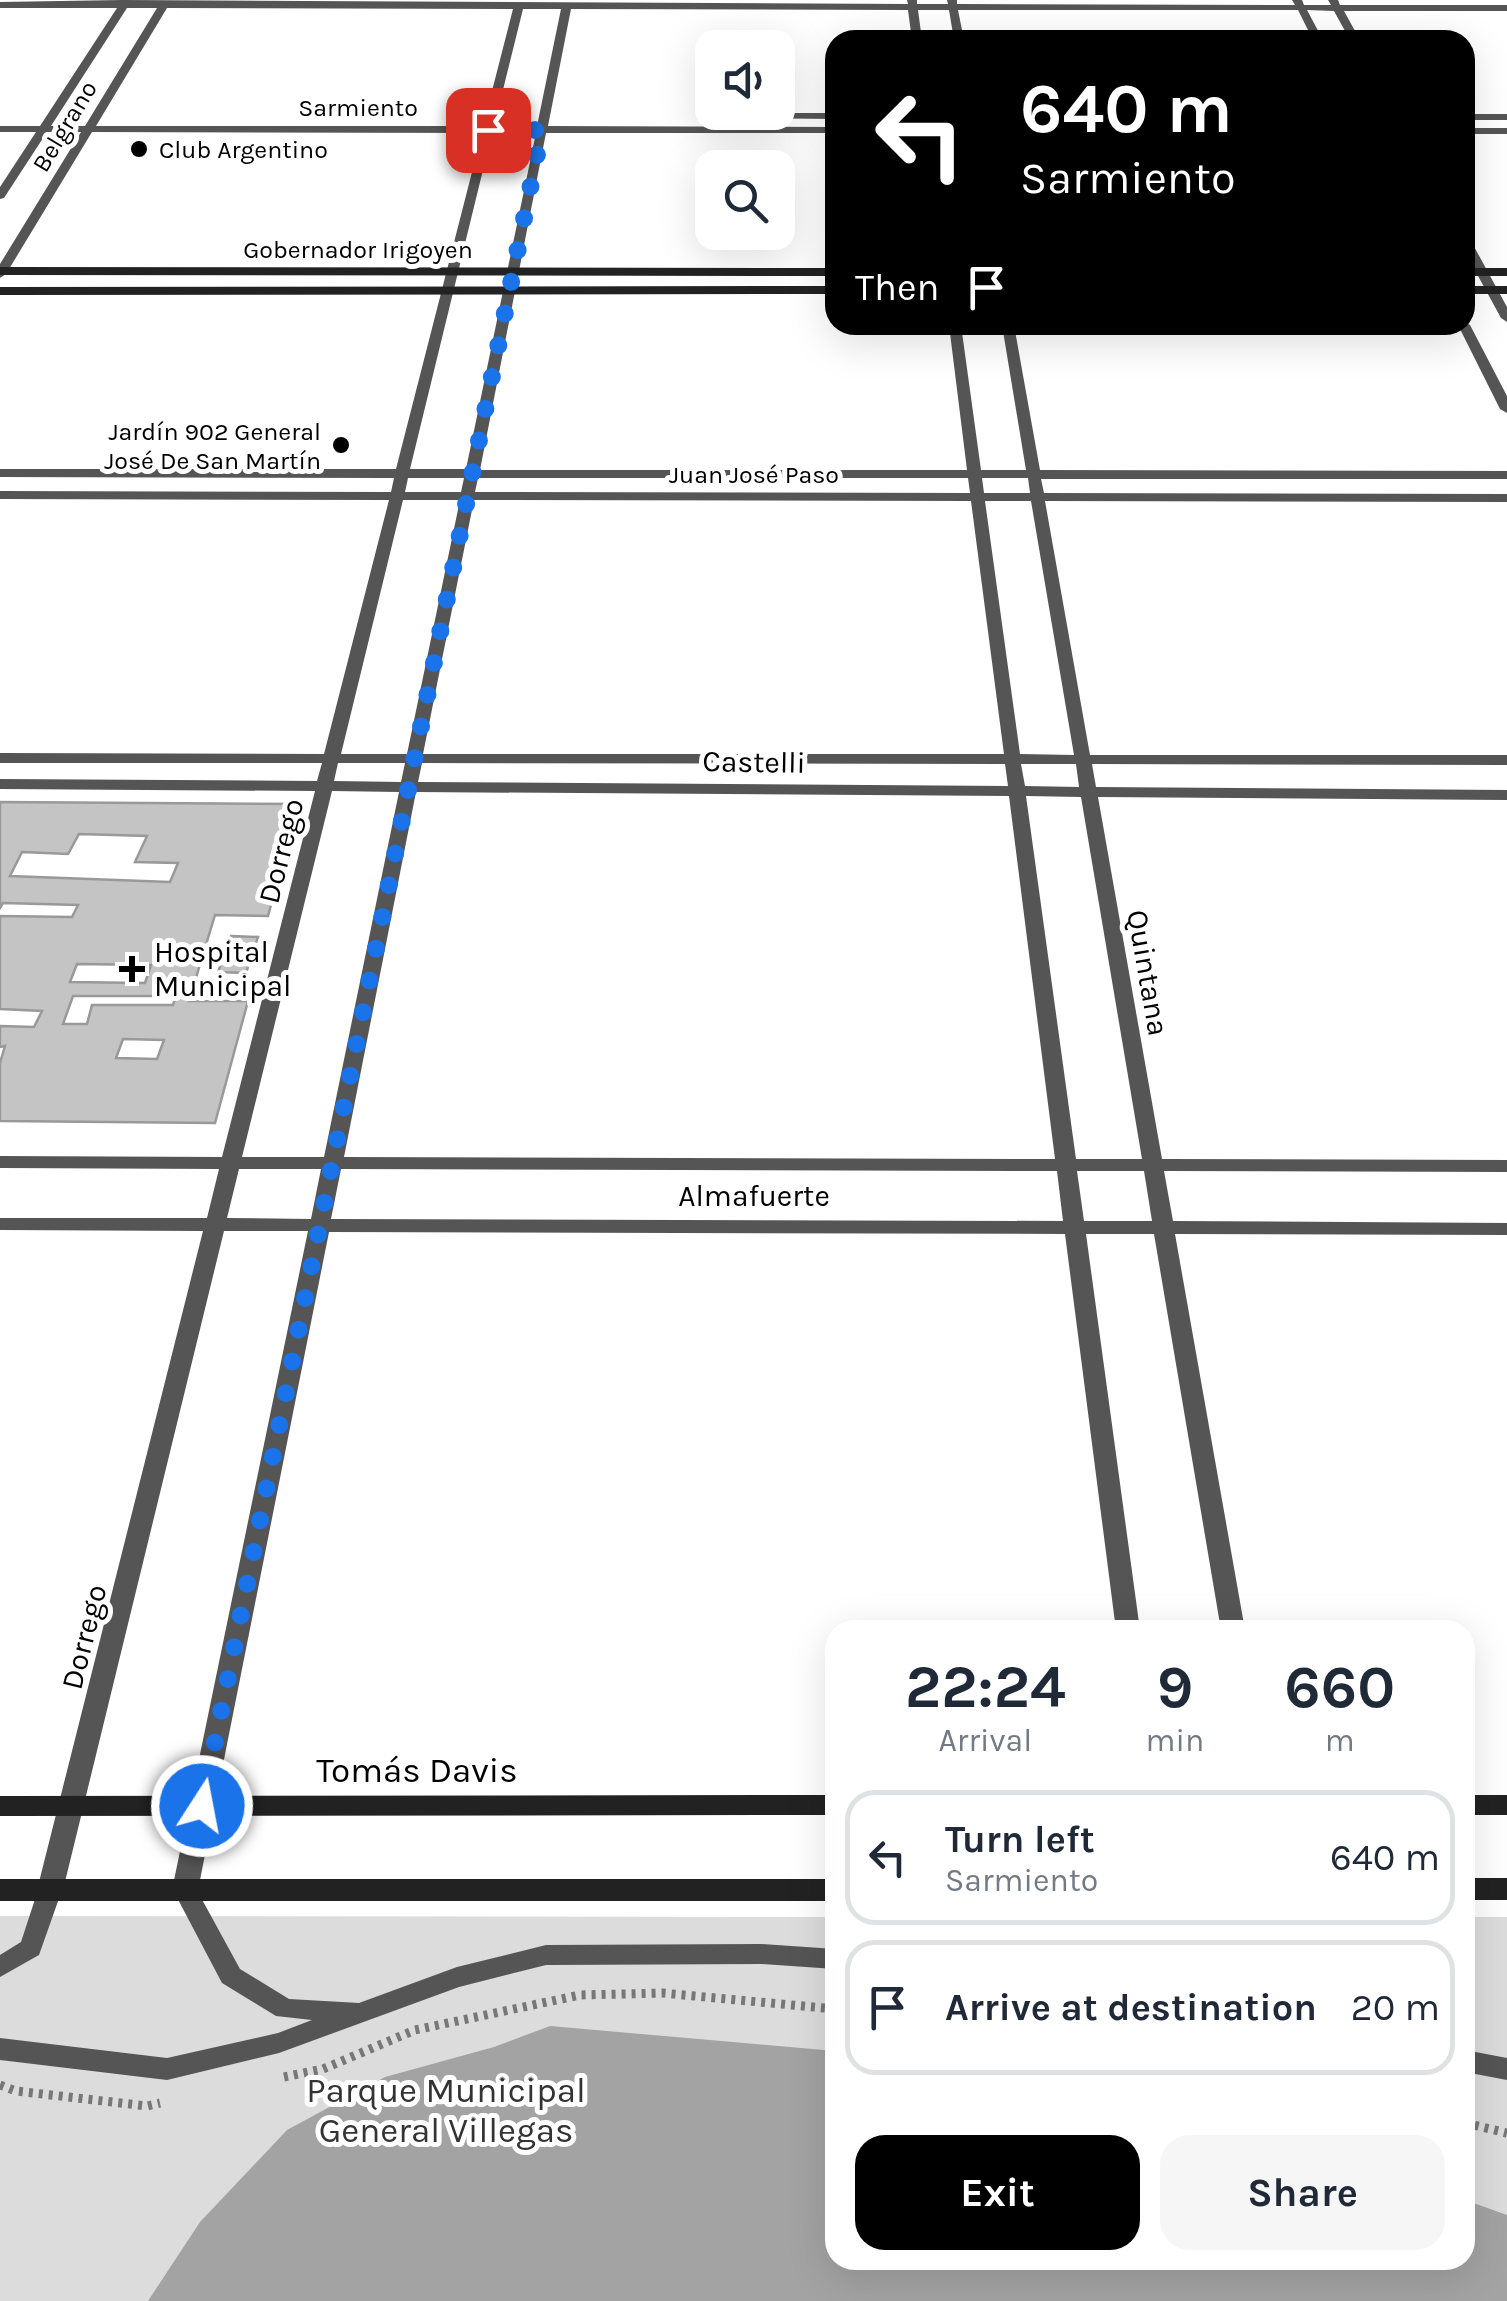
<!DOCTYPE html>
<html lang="en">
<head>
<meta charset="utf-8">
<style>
  :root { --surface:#fff; --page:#f6f6f7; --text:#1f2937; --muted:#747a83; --line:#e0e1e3; --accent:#000 }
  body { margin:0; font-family:Karla,sans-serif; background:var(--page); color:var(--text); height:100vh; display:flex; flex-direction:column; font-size:38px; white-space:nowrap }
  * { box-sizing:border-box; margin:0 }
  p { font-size:32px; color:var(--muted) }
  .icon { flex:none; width:55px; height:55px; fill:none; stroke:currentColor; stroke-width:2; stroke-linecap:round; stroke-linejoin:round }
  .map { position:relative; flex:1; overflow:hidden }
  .sheet { position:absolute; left:825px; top:1620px; width:650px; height:650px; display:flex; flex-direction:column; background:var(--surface); border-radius:30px; box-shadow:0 10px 40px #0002 }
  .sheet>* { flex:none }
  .top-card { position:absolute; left:825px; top:30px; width:650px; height:305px; border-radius:30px; box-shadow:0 10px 40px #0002; background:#000; color:#fff; overflow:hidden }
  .buttons { position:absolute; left:695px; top:30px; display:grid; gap:20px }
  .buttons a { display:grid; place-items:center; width:100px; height:100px; border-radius:20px; background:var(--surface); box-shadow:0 10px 40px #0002; font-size:50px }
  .pin { position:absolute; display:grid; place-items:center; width:85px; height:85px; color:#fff; margin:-42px; border-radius:20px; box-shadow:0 5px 15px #0006 }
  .me { position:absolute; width:110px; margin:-55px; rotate:11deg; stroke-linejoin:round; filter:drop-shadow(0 0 8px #0008) }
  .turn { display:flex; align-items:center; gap:35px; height:210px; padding:0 30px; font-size:45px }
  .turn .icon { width:130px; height:130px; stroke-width:2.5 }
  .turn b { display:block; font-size:70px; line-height:85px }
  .then { display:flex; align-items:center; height:95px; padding:0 30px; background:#0003; gap:20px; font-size:38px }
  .eta { display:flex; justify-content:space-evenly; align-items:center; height:170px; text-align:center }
  .eta b { font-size:60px; font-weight:700; line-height:70px }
  .primary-button { display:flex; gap:20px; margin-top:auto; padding:20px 30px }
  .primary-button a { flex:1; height:115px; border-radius:30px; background:var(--accent); color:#fff; font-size:40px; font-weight:700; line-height:115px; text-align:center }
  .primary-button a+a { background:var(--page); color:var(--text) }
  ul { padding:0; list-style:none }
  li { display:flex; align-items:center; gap:30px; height:135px; margin:0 20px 15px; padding:0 10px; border:5px solid var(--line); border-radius:30px }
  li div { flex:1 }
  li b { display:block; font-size:38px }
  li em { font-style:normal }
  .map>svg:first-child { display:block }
</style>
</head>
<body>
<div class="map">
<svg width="1507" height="2301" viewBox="0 0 1507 2301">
  <rect width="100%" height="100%" fill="#fff"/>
  <path fill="#dcdcdc" d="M0,1916l835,1v343h630v-343h42v384h-1507z"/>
  <path fill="#a3a3a3" d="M550,2026l285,25v209h630v-60l42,15v86h-1359l52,-79 87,-92 98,-53 109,-30z"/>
  <path fill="#c4c4c4" stroke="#999" stroke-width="2.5" fill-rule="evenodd" d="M0,802l298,2 -30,112 -53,-1 -26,86h59l-33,122 -215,-2v-58l5,-17 -5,1v-21l34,1 8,-16 -42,-2v-93l72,1 6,-12 -75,-2 -3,5zM79,834l68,2 -12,26 43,1 -8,19 -160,-6 12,-24 46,2zM77,964l74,1 -6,18 -75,-1zM73,996h103l-3,9h-81l-5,19h-24zM123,1039l41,1 -7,19 -41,-1z
    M231,936l27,1 -12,36 -28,-1z"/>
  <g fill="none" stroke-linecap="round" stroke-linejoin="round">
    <path stroke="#777" stroke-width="9" stroke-dasharray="4 6" stroke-linecap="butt" d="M284,2077l39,-8 92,-39 165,-35 82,-2 173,16
      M0,2085l16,6 131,15 13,-3
      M1465,2123l42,10"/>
    <path fill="#555" fill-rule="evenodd" d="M50,1881l8,2 4,7 -23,65 -39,22v-22l21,-13 17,-52 4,-7z
      M185,1881l8,2 47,86 49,30 70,4 98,-36 89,-22 215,-1 74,5v20l-74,-5 -215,1 -87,22 -180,66 -112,27 -167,-20v-22l167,20 111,-25 34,-13 -36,-4 -54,-33 -49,-93 4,-7z
      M1465,2050l42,8v22l-42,-8z"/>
    <path fill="#555" fill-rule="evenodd" d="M122,0l786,4 -1,-4h10v4h31l-1,-4h10v4l338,1 -3,-5h10l2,5h27l-3,-5h10l2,5h167v6h-163l16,29h-10l-16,-29 -27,-1 16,30h-10l-15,-30h-340l6,30h-10l-5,-30h-31l4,30h-10l-4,-30 -337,-1 -23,117 287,1v6h-289l-66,337h487l-18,-145h12l20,145h45l-24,-145h12l26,145 467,1v8h-466l3,14 463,1v8l-462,-1 45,254h417v10l-415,-1 4,23 411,3v10l-409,-3 64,362 345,1v12l-343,-1 9,50 334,2v12l-332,-1 70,396h-24l-67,-396h-68l54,396h-24l-51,-396 -736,-2 -131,658 -4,8 -9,3 -9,-3 -4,-8 136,-659h-84l-161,659 -4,8 -9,3 -9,-3 -4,-8 166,-659 -203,-1v-12h207l12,-49 -219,-1v-12l222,1 93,-366 -315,-2v-10l317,2 5,-18h-322v-10l324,1 65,-254 -389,-1v-8l391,1 3,-14 -394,-1v-8h396l86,-336 -390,-1 -86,142 -6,4v-14l81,-132h-34l-43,66 -4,1v-12l36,-55h-36v-6h40l77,-118h-117v-6zM127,8h30l-72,118h-34zM167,8l346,1 -30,117h-387zM523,9h38l-24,117h-43zM492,133h44l-70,336h-56zM408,478h56l-3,14h-56zM478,478h490l2,15 -495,-1zM982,478h46l2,15h-46zM403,500h57l-53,254h-66zM474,500l497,1 33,253h-581zM985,501h46l43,254 -54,-1zM338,763h67l-4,19 -67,-1zM422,763l583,1 3,22 -590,-4zM1021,764h55l3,23 -54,-1zM332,791l67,1 -75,365h-82zM416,792l593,4 46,363 -711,-2zM1026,796l55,1 61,362h-66zM239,1169h82l-10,50 -84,-1zM341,1169l716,2 6,50 -732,-2zM1077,1171h67l8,50h-68z
      M737,113h98v6l-102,-1v-4z
      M1465,114h42v6h-42z
      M1465,128h42v6h-42z
      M1465,238l6,3 36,66v15l-6,-4 -36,-66z
      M1465,322l5,3 37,71v17l-7,-4 -42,-84h7z"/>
    <path fill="#222" fill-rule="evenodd" d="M0,267l835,1v8l-835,-1z
      M1465,268h42v8h-42z
      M835,286v8l-835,1v-8z
      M1465,286h42v8h-42z
      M835,1795v20l-835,1v-20z
      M1465,1795h42v20h-42z
      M1465,1878h42v22h-42z
      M0,1879h835v22h-835z"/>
  </g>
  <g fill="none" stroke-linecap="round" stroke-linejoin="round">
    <path stroke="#1a73e8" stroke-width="18" stroke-dasharray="0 32.4" d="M202,1806l340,-1676h-54"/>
  </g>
  <g fill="#000" stroke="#fff" stroke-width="4">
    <circle cx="139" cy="149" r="10"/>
    <circle cx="341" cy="445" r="10"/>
    <path d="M127 954h10v10h10v10h-10v10h-10v-10h-10v-10h10z"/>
  </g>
  <g text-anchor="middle" stroke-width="10" stroke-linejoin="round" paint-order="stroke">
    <g font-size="25" fill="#000" stroke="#fff">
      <text x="358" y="116">Sarmiento</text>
      <text transform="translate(64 126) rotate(-59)" y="9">Belgrano</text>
      <text x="358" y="258">Gobernador Irigoyen</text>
      <text x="754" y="483">Juan José Paso</text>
    </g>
    <g font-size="25" fill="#000" stroke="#fff" text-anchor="start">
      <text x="159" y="158">Club Argentino</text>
      <text x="321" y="440" text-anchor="end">Jardín 902 General<tspan x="321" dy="29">José De San Martín</tspan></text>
    </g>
    <g font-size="30" fill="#000" stroke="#fff">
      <text transform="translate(754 762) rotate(1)" y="10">Castelli</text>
      <text transform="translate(281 851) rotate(-76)" y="10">Dorrego</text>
      <text transform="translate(1148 973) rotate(80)" y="10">Quintana</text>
      <text x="754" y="1206">Almafuerte</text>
      <text transform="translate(84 1637) rotate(-76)" y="10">Dorrego</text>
    </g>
    <g font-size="30" fill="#000" stroke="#fff" text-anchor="start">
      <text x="154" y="962">Hospital<tspan x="154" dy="34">Municipal</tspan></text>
    </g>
    <g font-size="35" fill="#000" stroke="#fff">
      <text x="417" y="1782">Tomás Davis</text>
    </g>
    <g font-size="35" fill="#333" stroke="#fff">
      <text x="446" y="2102">Parque Municipal<tspan x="446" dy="40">General Villegas</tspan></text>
    </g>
  </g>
</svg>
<div class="buttons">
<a><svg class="icon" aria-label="sound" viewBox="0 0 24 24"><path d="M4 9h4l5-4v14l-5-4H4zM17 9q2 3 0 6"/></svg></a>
<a><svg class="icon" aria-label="search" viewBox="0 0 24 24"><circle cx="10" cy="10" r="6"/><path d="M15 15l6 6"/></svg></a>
</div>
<div class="pin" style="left:488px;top:130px;background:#d93025"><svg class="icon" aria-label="arrive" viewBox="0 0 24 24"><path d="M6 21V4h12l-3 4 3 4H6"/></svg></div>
<svg class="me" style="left:202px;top:1806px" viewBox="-20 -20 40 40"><circle r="17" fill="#1a73e8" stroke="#fff" stroke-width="3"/><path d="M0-11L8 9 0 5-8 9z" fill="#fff"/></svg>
<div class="top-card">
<div class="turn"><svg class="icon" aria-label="left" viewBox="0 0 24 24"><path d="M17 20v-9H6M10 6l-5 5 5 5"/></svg><div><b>640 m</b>Sarmiento</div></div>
<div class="then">Then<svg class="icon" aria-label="arrive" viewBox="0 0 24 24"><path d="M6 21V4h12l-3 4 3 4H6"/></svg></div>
</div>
<section class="sheet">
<div class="eta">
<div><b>22:24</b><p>Arrival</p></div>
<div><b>9</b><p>min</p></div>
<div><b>660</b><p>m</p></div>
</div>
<ul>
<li><svg class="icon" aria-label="left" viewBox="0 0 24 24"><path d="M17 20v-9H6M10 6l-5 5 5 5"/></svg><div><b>Turn left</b><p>Sarmiento</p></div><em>640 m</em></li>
<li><svg class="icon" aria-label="arrive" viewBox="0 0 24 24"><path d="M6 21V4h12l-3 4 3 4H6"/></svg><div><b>Arrive at destination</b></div><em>20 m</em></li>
</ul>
<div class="primary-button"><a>Exit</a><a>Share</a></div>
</section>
</div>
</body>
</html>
